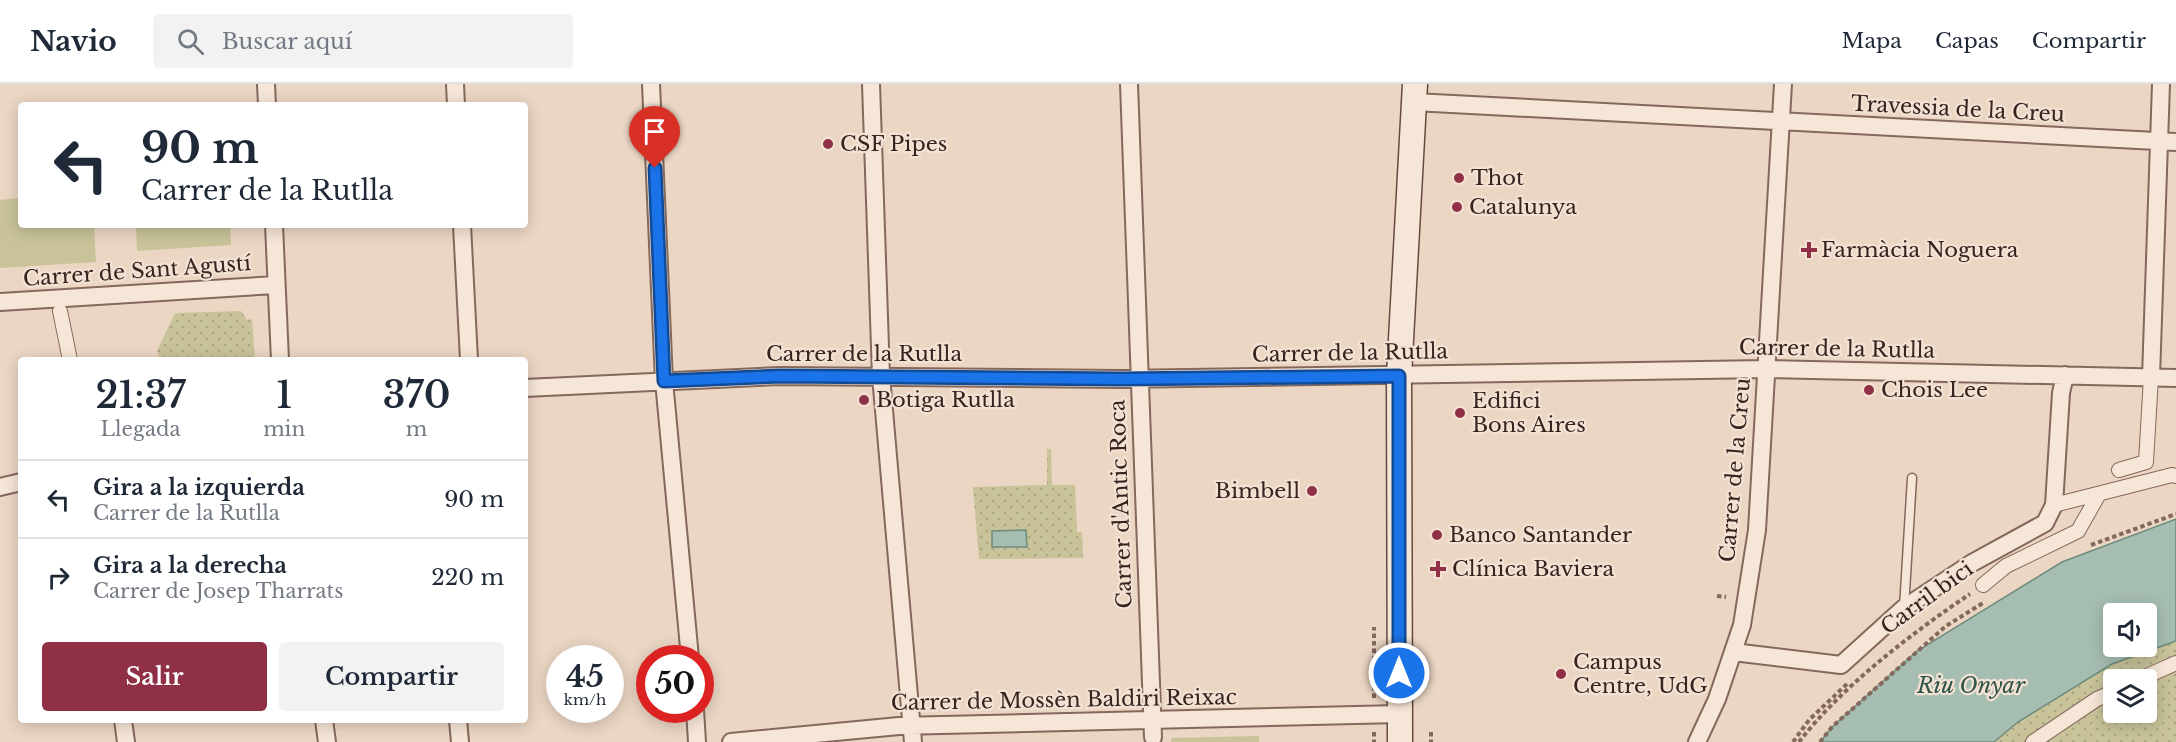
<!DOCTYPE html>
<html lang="es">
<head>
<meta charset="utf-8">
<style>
  :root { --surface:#fff; --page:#f2f2f3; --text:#1f2937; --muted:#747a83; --line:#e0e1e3; --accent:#903046 }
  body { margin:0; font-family:"Libre Baskerville",serif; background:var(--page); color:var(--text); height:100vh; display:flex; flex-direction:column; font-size:22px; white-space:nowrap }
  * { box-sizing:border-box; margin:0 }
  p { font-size:20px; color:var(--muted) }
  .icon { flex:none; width:33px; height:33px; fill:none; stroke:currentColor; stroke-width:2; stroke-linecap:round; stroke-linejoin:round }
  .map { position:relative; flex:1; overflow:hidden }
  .panel { position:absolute; left:18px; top:273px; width:510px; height:366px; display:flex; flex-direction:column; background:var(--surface); border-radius:6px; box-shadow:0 3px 15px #0003 }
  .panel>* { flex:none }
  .hud { position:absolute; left:18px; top:18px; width:510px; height:126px; border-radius:6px; box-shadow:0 3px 15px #0003; background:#fff; color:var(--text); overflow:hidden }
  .buttons { position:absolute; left:2103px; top:519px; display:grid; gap:12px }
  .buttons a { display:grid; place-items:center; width:54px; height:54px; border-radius:6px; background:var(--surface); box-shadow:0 3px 15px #0003; font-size:30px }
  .speed { position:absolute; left:546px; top:561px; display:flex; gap:12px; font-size:30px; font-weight:700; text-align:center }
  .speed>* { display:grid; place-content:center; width:78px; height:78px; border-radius:50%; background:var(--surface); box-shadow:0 3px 15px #0003; line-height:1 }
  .speed small { font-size:15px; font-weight:400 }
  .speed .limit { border:9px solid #d22; background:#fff; color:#111 }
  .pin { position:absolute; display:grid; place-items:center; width:51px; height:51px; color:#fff; margin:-62px -26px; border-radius:50% 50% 50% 0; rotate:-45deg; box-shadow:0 0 6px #0007 }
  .pin .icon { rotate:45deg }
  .me { position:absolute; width:66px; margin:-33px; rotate:0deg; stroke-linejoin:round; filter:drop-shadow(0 0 4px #0008) }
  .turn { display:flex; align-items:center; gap:21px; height:126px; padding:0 24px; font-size:27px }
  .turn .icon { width:78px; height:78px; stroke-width:2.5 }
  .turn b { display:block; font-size:42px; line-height:51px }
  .eta { display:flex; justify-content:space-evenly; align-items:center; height:102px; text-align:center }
  .eta b { font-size:36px; font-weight:600; line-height:42px }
  .primary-button { display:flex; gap:12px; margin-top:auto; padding:12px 24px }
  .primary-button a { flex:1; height:69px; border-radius:6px; background:var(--accent); color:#fff; font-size:24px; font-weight:600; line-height:69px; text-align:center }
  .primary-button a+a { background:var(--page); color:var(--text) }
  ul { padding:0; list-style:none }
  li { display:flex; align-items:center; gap:18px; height:78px; padding:0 24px; border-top:2px solid var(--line) }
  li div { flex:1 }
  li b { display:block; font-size:22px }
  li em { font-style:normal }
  header { display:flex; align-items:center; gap:36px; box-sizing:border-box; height:84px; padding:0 30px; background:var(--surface); border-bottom:2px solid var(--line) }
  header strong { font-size:28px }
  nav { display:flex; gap:33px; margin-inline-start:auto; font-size:21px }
  .search { width:420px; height:54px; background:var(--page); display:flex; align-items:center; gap:15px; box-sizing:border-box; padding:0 21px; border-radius:6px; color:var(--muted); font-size:22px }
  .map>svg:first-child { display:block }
</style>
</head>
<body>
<header>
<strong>Navio</strong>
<div class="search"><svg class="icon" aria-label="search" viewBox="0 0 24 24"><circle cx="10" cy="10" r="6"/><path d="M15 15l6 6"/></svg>Buscar aquí</div>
<nav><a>Mapa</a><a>Capas</a><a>Compartir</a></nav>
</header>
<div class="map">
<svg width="2176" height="658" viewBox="0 0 2176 658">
  <defs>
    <pattern id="green-dots" width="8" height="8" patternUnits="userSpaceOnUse" patternTransform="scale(1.5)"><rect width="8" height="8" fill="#c8c399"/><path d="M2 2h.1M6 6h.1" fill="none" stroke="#aca783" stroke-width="1.8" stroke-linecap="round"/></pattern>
  </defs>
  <rect width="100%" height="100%" fill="#ebd6c4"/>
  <path fill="url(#green-dots)" fill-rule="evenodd" d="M241,227l6,9 5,-1 3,41h-95l-3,-9 18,-38z
    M1047,365h4l1,36h23l2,47h5l1,26 -104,1 -6,-72 74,-2z
    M2176,557v101h-182l24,-20 94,-58zM2114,596h32v32h-32z"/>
  <path fill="#c8c399" d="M21,114v27h73l2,37 -96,6v-68z
    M136,141h94l1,20 -94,6z
    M1259,652v6h-88v-4z"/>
  <path fill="#a6beb1" stroke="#6d8c7d" stroke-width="1.5" fill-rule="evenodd" d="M2176,435v122l-64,23 -94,58 -24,20h-174l12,-15 85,-76 145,-89zM2114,530h32v32h-32z
    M1026,446l1,17h-35v-16z"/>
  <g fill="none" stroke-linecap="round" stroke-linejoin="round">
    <defs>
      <path id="service" d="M1904,524l8,-130"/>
      <path id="pedestrian" d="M60,227l10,49
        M2119,386l27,-8 5,-85
        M2054,421l118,-30 4,1
        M1983,501l23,-19 72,-35 21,-37
        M2138,596l38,-17
        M2033,658l64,-43 17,-7"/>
      <path id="minor" d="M266,0l1,21
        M455,0l1,21
        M651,0l13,297 26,277
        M871,0l10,292 32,366
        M1129,0l24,653
        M1414,18l762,40
        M274,141l6,135
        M462,141l7,135
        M0,218l276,-17
        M2151,293l10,-293
        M525,304l255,-12 340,3 646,-10 410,9
        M0,403l21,-5
        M1733,568l108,13 63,-57 68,-45 73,-40 9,-18 7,-112 4,-18
        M695,626l2,32
        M123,636l3,22
        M324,636l3,22
        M458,636l2,22
        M731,658l168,-16 500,-12
        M1697,658l20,-43 25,-74 15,-95 26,-446"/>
      <path id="secondary" d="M1400,658l-1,-366 16,-292"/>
    </defs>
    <use href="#service" stroke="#84685c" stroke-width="11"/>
    <use href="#pedestrian" stroke="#84685c" stroke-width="16"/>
    <use href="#minor" stroke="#84685c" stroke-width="20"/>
    <use href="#secondary" stroke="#664a3f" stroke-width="27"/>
    <path stroke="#84685c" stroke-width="4" stroke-dasharray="4.5 3" stroke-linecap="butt" d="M2091,461l85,-31
      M1717,512l9,1
      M1374,614v-71
      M1374,648v10
      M1431,648v10
      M1793,658l16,-22 39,-37
      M1799,658c42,-55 113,-109 171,-148
      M1820,658l12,-15 114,-101 37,-23"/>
    <use href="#service" stroke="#f6e6d7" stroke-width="8"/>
    <use href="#pedestrian" stroke="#f6e6d7" stroke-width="14"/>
    <use href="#minor" stroke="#f6e6d7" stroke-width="16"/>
    <use href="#secondary" stroke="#f6e6d7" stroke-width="24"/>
  </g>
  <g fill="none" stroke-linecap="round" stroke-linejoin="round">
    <defs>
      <path id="route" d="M655,84l9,213 116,-5 340,3 279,-3v297"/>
    </defs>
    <use href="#route" stroke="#114b97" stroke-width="15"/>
    <use href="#route" stroke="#1a73e8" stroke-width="10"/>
  </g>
  <g fill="#903046" stroke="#f3e2d3" stroke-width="2">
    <circle cx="828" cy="60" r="6"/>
    <circle cx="1459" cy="94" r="6"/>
    <circle cx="1457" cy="123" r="6"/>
    <path d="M1806 157h6v6h6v6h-6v6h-6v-6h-6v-6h6z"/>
    <circle cx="1869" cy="306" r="6"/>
    <circle cx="864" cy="316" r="6"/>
    <circle cx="1460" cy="329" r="6"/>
    <circle cx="1312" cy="407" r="6"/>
    <circle cx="1437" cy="451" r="6"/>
    <path d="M1435 476h6v6h6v6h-6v6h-6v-6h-6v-6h6z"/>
    <circle cx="1561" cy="590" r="6"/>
  </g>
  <g text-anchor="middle" stroke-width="4.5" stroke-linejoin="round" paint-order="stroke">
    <g font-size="21" fill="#35241f" stroke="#f3e2d3">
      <text transform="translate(1958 25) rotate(3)" y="7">Travessia de la Creu</text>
      <text transform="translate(137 187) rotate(-4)" y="7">Carrer de Sant Agustí</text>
      <text transform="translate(1837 265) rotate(1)" y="7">Carrer de la Rutlla</text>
      <text transform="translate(1350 269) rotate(-1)" y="7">Carrer de la Rutlla</text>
      <text x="864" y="277">Carrer de la Rutlla</text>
      <text transform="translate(1735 386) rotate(-85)" y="7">Carrer de la Creu</text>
      <text transform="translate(1121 420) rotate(-92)" y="7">Carrer d'Antic Roca</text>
      <text transform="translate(1927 514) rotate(-36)" y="7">Carril bici</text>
      <text transform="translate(1064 616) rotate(-1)" y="7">Carrer de Mossèn Baldiri Reixac</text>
    </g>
    <g font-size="21" fill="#35241f" stroke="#f3e2d3" text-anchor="start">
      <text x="840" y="67">CSF Pipes</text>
      <text x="1471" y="101">Thot</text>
      <text x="1469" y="130">Catalunya</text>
      <text x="1821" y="173">Farmàcia Noguera</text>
      <text x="1881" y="313">Chois Lee</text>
      <text x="876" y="323">Botiga Rutlla</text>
      <text x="1472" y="324">Edifici<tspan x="1472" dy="24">Bons Aires</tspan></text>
      <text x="1300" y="414" text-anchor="end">Bimbell</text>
      <text x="1449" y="458">Banco Santander</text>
      <text x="1452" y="492">Clínica Baviera</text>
      <text x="1573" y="585">Campus<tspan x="1573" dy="24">Centre, UdG</tspan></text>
    </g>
    <g font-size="22" font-style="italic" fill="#2f5449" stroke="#f3e2d3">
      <text x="1971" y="609">Riu Onyar</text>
    </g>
  </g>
</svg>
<div class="buttons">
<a><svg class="icon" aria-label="sound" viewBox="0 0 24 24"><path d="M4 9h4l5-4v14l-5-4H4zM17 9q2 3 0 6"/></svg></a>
<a><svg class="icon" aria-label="layers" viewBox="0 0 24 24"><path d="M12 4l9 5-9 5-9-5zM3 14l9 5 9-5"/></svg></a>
</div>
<div class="speed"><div>45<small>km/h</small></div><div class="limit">50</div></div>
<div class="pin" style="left:655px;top:84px;background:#d93025"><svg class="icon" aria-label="arrive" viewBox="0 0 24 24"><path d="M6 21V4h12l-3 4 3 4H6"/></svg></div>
<svg class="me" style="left:1399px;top:589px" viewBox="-20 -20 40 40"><circle r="17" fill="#1a73e8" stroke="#fff" stroke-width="3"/><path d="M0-11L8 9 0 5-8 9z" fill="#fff"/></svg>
<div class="hud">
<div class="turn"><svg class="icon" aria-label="left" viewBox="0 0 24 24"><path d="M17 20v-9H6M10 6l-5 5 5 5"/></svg><div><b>90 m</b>Carrer de la Rutlla</div></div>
</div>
<section class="panel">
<div class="eta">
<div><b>21:37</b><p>Llegada</p></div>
<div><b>1</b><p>min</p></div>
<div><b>370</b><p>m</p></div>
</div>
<ul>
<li><svg class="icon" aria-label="left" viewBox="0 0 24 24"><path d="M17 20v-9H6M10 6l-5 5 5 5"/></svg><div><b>Gira a la izquierda</b><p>Carrer de la Rutlla</p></div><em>90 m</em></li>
<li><svg class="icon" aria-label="right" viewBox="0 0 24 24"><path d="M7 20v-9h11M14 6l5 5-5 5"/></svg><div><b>Gira a la derecha</b><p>Carrer de Josep Tharrats</p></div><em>220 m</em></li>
</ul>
<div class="primary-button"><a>Salir</a><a>Compartir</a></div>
</section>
</div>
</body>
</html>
